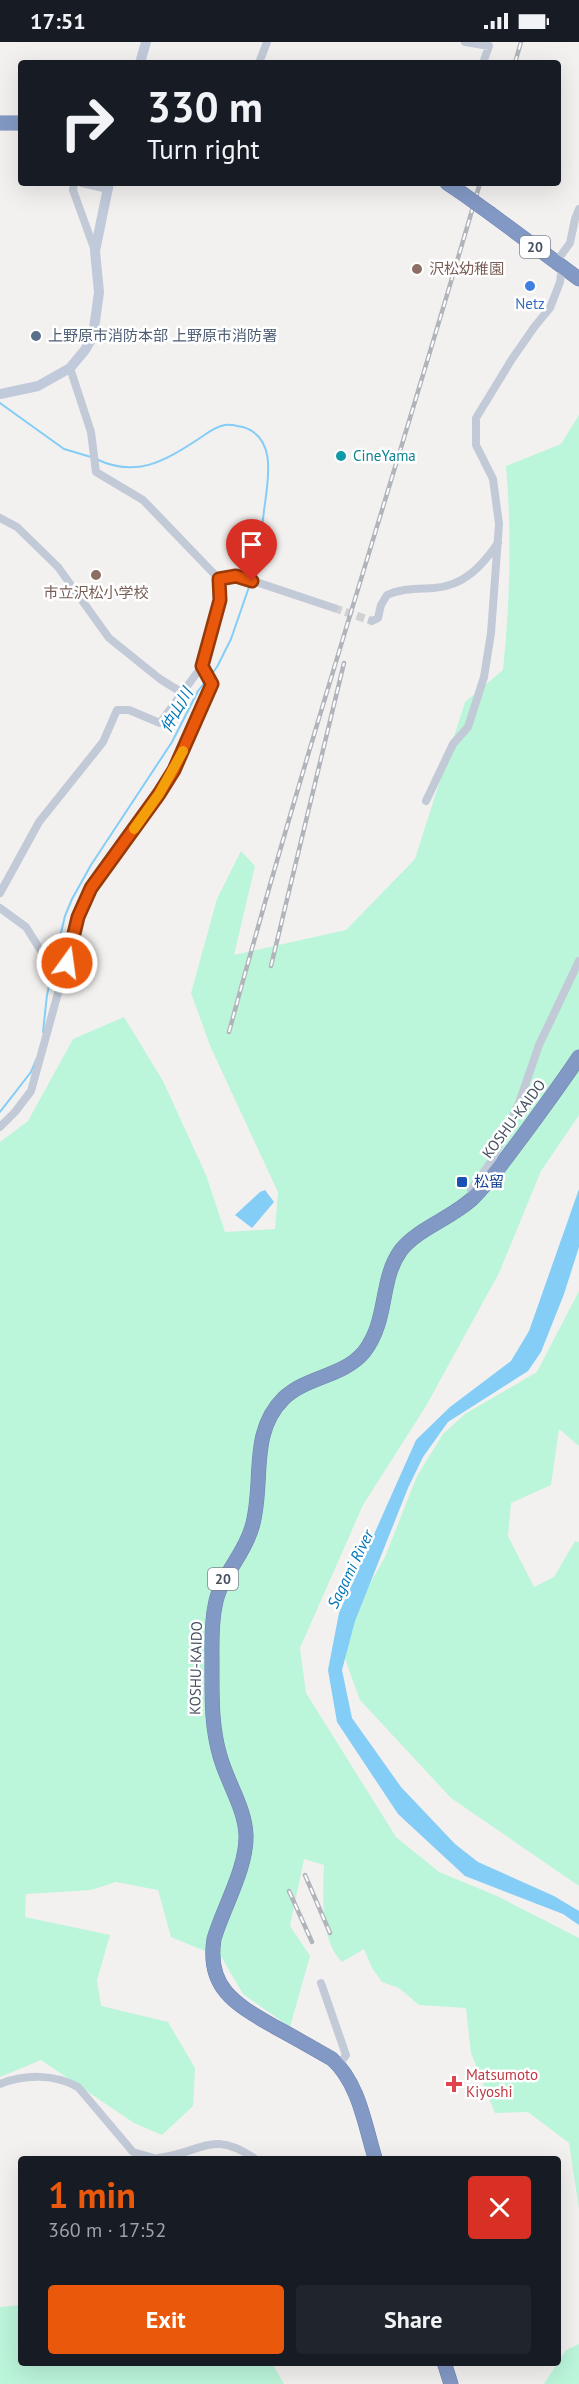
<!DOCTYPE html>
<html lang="en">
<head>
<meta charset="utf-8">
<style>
  :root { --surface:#171b24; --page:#20242c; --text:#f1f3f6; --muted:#9ea1a6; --accent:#ea580c }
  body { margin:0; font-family:"PT Sans","Noto Sans JP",sans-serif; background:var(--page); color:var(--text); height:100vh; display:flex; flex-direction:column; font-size:22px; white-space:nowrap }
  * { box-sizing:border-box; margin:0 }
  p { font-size:20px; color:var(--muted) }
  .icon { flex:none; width:33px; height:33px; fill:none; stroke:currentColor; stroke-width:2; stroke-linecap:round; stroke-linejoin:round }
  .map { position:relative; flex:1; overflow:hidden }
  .drawer { position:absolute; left:18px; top:2114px; width:543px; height:210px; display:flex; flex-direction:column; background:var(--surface); border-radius:6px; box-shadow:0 6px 24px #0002 }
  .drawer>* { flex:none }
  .banner { position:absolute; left:18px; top:18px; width:543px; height:126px; border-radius:6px; box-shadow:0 6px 24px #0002; background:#171b24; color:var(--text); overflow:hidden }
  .pin { position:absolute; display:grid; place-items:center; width:51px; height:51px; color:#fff; margin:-62px -26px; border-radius:50% 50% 50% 0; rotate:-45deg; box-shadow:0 0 6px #0007 }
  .pin .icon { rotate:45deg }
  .me { position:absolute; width:66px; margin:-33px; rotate:14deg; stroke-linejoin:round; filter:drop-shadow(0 0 4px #0008) }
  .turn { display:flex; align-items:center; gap:21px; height:126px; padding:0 30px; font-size:27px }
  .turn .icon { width:78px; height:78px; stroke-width:2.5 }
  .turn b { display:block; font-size:42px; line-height:51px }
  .round { display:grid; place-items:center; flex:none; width:63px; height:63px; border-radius:6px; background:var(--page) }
  .summary { display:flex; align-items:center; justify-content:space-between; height:102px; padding:0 30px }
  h1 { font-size:36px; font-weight:700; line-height:45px; color:var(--accent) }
  .cta { display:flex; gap:12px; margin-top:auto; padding:12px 30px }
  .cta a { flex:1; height:69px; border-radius:6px; background:var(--accent); color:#fff; font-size:24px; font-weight:700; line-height:69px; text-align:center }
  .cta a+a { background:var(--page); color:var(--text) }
  .status { display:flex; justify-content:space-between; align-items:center; height:42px; padding:0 30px; background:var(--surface); direction:ltr }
  .status svg { height:16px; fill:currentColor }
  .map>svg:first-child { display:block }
</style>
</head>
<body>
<div class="status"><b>17:51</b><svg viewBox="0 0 49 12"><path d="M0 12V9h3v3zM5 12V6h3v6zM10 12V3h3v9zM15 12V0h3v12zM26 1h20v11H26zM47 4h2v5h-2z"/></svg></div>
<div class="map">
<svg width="579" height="2342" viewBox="0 0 579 2342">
  <rect width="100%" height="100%" fill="#f3f1f0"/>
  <path fill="#bbf5da" d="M579,373v700l-38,56 -42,102 -73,133 -63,99 -63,143 6,45 90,144 43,35 58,24 82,42v271l-10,-66 -41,-31 -33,1 -24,-60 -5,-45 -47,-3 -20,-17 -17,-6 -10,-14 -8,-19 -22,13c-22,-22 -19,-67 -18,-97l-20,-6 -14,67 20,30 -20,71 -47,-33 -21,-36 -51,-21 -13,-47 -42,-8 -25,8 -65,4 -1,23 85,18 -13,45 4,26 67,16 27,46 -2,38 -31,29 -28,-12 -93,-63 -41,17v-935l28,-21 45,-82 51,-22 39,64 43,94 19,57 50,-3 3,-37 -67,-144 -20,-55 26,-94 24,-48 14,15 -21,89 112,-25 69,-71 50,-157 38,-32c7,-67 9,-137 3,-204l55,-22z
    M579,1249v155l-20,-17 -8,56 -40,18 -3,33 26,51 20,-10 21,-36 4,1v344l-128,-88 -91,-98 -15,-41 5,-40 35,-62 32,-81 26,-42 22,-20 72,-42z
    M21,2263v57l251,1 12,21h-284v-77z
    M579,2302v40h-35l22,-34z"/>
  <path fill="#83cdf6" d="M579,1147v58l-15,47 -23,58 -13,19 -80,51 -25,35 -15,31 -53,133 -13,49 10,48 49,69 54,57 23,18 76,34 25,15v14l-16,-11 -98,-38 -67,-62 -61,-92 -9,-52 11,-57 77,-173 34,-33 61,-46 18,-30z
    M265,1148l9,12 -22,26 -17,-13 25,-23z"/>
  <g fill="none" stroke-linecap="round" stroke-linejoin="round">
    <path stroke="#83cdf6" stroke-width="2" d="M0,361l64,46 27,8
      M96,417c40,19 67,3 101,-19 9,-6 17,-13 28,-15 5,-1 12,1 18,2 36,11 24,57 21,84 -3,24 -5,45 -12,67
      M55,916l10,-42 7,-17 19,-34 81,-123 26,-51 19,-24 14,-28 19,-55
      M43,990l4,-37 7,-31
      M0,1070l31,-40 6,-14"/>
    <path stroke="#d0d1d3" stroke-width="8" stroke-dasharray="8 4" stroke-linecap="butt" d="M334,566l38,13"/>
    <defs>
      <path id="highway" d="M0,81h21
        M447,141l12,8
        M491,172l88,65
        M375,2116c-10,-32 -16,-75 -43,-99 -19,-11 -38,-22 -57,-32 -38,-22 -69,-38 -61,-88 9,-31 33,-71 32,-104 -1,-27 -19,-53 -26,-79 -9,-30 -8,-61 -8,-93 0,-19 -1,-38 3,-57 5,-30 29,-50 37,-79 13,-43 -4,-94 32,-129 23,-22 59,-21 80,-46 25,-32 15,-72 37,-102 16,-21 51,-32 72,-52 18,-18 33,-40 49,-61 19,-26 39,-53 57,-80
        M444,2320l7,22"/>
    </defs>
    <use href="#highway" stroke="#6e83b1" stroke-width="15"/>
    <path stroke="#c3cad7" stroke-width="8" d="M465,0l24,4 -6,17
      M259,21l8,-21
      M74,141l-1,7 22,61
      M82,141l26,6
      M556,220l14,-19 5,-24 4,-10
      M0,476l17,9 41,40 51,71 51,41 21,13
      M219,537l22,-2 93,31
      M372,579l6,-3 3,-13 6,-10c15,-7 31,-6 47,-7 30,-2 48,-22 64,-45
      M426,759l27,-57 15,-17 16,-50 7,-44 8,-109 -6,-45 -17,-34v-27l36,-59 23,-33 15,-18 10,-26 2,-15
      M0,851l39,-71 64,-80 14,-32h12l31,13 42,-57 18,-66 -1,-21 -76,-79 -47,-28 -5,-40 -21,-64
      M0,866l26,19 20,32 21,4
      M0,1085l15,-15 16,-21 51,-185c20,-41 53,-75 78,-114 22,-34 36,-71 52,-108l-10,-18
      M473,1156l-2,-8 21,-30 27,-57 20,-58 40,-84
      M321,1941l25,72 -7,10
      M0,2042c25,-10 55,-10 78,3l55,65 21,6
      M158,2116c44,-5 53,-29 96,0"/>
    <path stroke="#c1cadb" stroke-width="10" d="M140,21l6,-21
      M0,352l38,-8 32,-18 15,-18 8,-14 6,-44 -4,-41 14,-68"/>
    <use href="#highway" stroke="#8399c5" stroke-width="14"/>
    <defs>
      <path id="rail" d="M515,21l6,-21
        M271,924l73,-303
        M229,990c77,-285 169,-566 251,-849
        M305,1833l25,58
        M289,1849l23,51"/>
    </defs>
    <use href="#rail" stroke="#b2b4bc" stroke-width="4.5"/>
    <use href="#rail" stroke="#fff" stroke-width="2" stroke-dasharray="7" stroke-linecap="butt"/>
    <defs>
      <path id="highway-bridge" d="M459,149l32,23"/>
    </defs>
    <use href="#highway-bridge" stroke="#6e83b1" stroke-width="15" stroke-linecap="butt"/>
    <use href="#highway-bridge" stroke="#8399c5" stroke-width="14"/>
  </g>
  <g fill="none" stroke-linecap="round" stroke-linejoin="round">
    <defs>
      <path id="route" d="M67,921l11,-46 13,-29 68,-94 15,-24 38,-86 -10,-18 18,-66 -1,-21 17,-3 16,5"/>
    </defs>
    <use href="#route" stroke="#983908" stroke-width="15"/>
    <use href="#route" stroke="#ea580c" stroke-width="10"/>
    <path stroke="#f59e0b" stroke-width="10" d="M134,787l25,-35 24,-43"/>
  </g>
  <g fill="#8d6e63" stroke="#fff" stroke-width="2">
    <circle cx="417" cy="227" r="6"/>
    <circle cx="96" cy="533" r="6"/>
  </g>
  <circle fill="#3f7fe0" stroke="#fff" stroke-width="2" cx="530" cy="244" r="6"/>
  <circle fill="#5c6f8a" stroke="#fff" stroke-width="2" cx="36" cy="294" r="6"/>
  <circle fill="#0f9aa8" stroke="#fff" stroke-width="2" cx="341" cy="414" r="6"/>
  <rect fill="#1a4fb4" stroke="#fff" stroke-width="2" x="456" y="1134" width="12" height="12" rx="3"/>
  <path fill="#e0444e" stroke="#fff" stroke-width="2" d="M451 2033h6v6h6v6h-6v6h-6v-6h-6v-6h6z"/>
  <g text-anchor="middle" stroke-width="5" stroke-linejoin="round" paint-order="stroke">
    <g fill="#fff" stroke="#7e8490" stroke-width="1.5">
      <rect x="520" y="194" width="30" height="22" rx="4.5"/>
      <rect x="208" y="1526" width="30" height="22" rx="4.5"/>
    </g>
    <g font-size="14" font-weight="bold" fill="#465060">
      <text x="535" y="210">20</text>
      <text x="223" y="1542">20</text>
    </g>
    <g font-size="15" fill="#785e54" stroke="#fff" text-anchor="start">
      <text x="429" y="232">沢松幼稚園</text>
      <text x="96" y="556" text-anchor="middle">市立沢松小学校</text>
    </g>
    <g font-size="15" fill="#366cbe" stroke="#fff">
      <text x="530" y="267">Netz</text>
    </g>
    <g font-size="15" fill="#4e5e75" stroke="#fff" text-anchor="start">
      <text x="48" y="299">上野原市消防本部 上野原市消防署</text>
    </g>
    <g font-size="15" fill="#0d838f" stroke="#fff" text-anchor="start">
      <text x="353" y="419">CineYama</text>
    </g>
    <g font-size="15" fill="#465060" stroke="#fff">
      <text transform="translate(514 1077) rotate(-53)" y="5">KOSHU-KAIDO</text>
      <text transform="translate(196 1626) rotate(-89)" y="5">KOSHU-KAIDO</text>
    </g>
    <g font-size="15" fill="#164399" stroke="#fff" text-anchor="start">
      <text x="474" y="1145">松留</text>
    </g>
    <g font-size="15" fill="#be3a42" stroke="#fff" text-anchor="start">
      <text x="466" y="2038">Matsumoto<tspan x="466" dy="17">Kiyoshi</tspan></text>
    </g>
    <g font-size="16" font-style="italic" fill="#0076b9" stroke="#fff">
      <text transform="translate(176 668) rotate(-60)" y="6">仲山川</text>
      <text transform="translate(350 1527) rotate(-64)" y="6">Sagami River</text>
    </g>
  </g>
</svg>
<div class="pin" style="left:252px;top:539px;background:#d93025"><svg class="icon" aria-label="arrive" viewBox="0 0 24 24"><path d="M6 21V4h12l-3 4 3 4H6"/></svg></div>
<svg class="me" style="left:67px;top:921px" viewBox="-20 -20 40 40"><circle r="17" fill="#ea580c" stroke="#fff" stroke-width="3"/><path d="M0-11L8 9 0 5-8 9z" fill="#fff"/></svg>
<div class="banner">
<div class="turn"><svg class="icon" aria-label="right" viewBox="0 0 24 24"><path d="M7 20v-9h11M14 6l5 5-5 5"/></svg><div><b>330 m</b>Turn right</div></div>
</div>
<section class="drawer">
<div class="summary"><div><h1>1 min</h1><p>360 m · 17:52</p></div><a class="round" style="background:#d93025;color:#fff"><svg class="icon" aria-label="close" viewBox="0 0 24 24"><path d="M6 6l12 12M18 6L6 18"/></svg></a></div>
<div class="cta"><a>Exit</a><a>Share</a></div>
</section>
</div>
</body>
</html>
